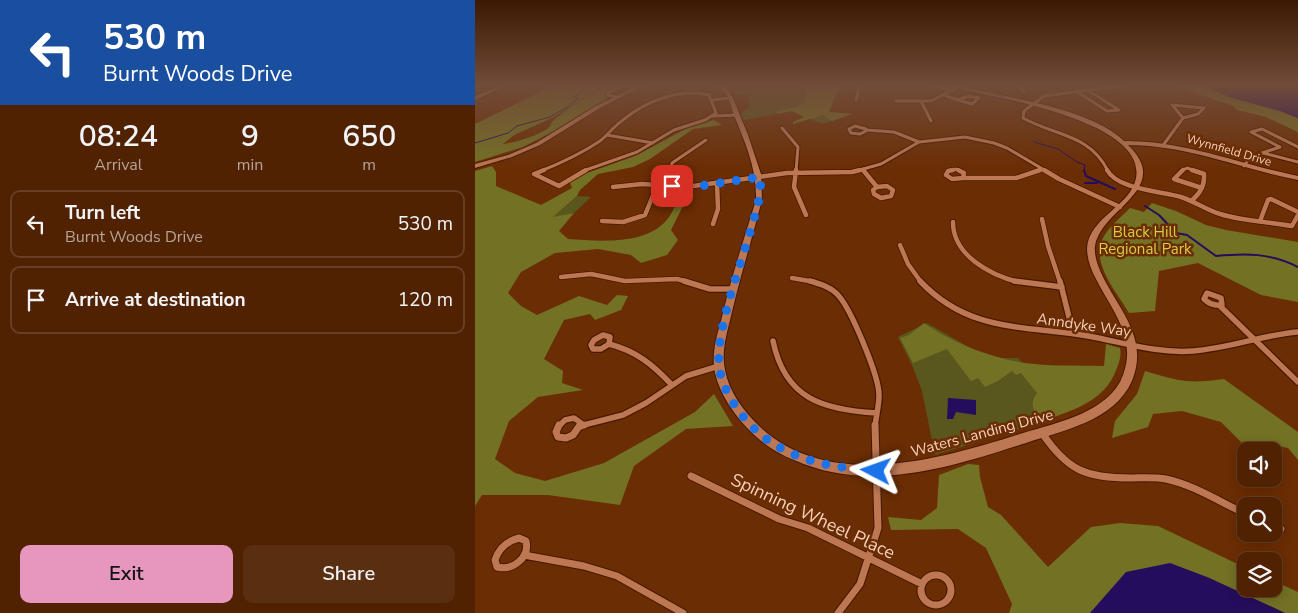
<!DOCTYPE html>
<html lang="en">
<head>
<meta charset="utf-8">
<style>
  :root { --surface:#502202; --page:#5a2f11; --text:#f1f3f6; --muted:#b4a499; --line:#673f24; --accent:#e797bd }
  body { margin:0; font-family:"Nunito Sans",sans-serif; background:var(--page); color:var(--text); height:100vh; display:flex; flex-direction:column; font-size:19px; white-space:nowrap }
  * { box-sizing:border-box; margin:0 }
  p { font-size:16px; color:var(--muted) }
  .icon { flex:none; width:28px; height:28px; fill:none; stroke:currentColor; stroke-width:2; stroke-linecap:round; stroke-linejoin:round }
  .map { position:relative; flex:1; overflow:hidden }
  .sheet { display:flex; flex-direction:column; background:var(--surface); width:475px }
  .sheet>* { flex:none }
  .hud { background:#1a4fa0; color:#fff; overflow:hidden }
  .fabs { position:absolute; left:762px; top:442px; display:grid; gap:10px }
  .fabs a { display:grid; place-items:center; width:45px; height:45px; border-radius:10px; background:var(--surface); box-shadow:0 2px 12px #0003,0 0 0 1px var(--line); font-size:25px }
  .pin { position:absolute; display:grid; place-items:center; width:42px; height:42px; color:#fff; margin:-21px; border-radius:10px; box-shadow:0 2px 8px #0006 }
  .me { position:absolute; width:55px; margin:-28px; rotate:274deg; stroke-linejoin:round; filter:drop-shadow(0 0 4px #0008) }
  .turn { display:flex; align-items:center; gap:18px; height:105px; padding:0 20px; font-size:22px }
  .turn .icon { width:65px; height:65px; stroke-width:2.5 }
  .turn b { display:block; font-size:35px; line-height:42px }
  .eta { display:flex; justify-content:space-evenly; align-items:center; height:85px; text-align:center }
  .eta b { font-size:30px; font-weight:600; line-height:35px }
  .button { display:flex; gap:10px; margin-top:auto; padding:10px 20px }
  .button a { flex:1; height:58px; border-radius:10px; background:var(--accent); color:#111; font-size:20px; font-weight:600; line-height:58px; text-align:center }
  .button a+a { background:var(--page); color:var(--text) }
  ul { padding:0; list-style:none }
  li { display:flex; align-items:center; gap:15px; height:68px; margin:0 10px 8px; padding:0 10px; border:2px solid var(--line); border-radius:10px }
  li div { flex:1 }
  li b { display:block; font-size:19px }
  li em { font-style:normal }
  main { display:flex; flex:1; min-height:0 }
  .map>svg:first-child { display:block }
</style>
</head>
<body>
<main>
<section class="sheet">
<div class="hud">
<div class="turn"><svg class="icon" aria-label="left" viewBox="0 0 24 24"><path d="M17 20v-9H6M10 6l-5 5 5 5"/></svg><div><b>530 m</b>Burnt Woods Drive</div></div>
</div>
<div class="eta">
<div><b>08:24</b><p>Arrival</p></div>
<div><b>9</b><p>min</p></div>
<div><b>650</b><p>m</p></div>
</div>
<ul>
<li><svg class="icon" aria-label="left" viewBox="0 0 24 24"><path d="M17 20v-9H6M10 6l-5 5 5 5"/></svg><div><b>Turn left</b><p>Burnt Woods Drive</p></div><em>530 m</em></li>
<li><svg class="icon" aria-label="arrive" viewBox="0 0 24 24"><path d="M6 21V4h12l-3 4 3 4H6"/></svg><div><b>Arrive at destination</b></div><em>120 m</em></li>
</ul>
<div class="button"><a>Exit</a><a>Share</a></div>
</section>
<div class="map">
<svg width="823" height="613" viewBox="0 0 823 613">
  <rect width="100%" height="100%" fill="#6b2d03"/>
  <path fill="#59571d" d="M254,85h111l-11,27 23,2 -30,10 -30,-13 -48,9 -3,-5 2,-4 7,-4 -3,-13 -9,1z
    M102,196l14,1 -17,16 -22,5z
    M452,323l43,25 27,10h21l45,52 -36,17 -92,28 -13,-64 -10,-26 -14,-28z"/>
  <path fill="#737124" d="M79,85h46l2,1 -48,31 -40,18 -11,9c14,-2 31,-7 44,-15 4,-2 3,-5 6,-8 11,-10 46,-36 60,-33l-9,6 4,4 -54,33 -31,16 -48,15v-38z
    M336,85h29l-11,27 23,2 -20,7 -9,-6 -30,9v-2l11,-5 -12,-6 -15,3v-3l21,-4 7,-5v-13z
    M697,85h30l30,13 48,13 18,7v14l-32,-15 -29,-7 -4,-4z
    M239,120l8,5 -29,4 -43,30 -17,8 -35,7 -18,16 -3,6 -24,21 21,-4 -15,18 9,8c32,2 86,8 104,-27 4,-6 5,-15 7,-22h12l-20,40 7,10 -11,15 -26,8 -10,-8 -33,-6 -43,4 -34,19 -13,21 13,13 16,9 42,-19 28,9 10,-10 11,1 -7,14 -26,10 -5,-6 -26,6 -20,39 19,12 -1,12 21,7 -45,7 -29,24 -14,38 20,14 30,8 59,-18 91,-51 19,-18 19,32 -47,3 -52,37 -14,39 -72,-10h-66l-7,11v-335l17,-5 4,6v14l45,19 31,-17 -2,-5 17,-10 48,-17 52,-28z
    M677,203l24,8 30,14 20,5 72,12v60l-37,-7 -63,-32 -39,8 -4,40 -26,2c-12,-21 -40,-51 -25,-77 6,-10 17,-19 26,-28l14,4z
    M449,323c25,18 65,34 95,39 27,5 57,3 85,4l2,-22 14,4c2,9 -2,18 -6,27 -13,28 -44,36 -71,46 -5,-3 -12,-13 -10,-20 0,-3 3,-5 4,-8l-16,-20 -5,2 -4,-4 -14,10 -13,6 -7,-9 -7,3 -24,-32 -34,14 -13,-25 9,-3z
    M670,371c34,10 43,13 79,8l74,53v28l-10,-12 -28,-6 -16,3 -23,-23 -39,-11 -29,3 -5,13 -36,11 3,-17 22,-27z
    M493,464l11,1 1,12 8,30 13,8 47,52 43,-40 29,-4 38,3 88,42v21h28v-8l24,11v21h-13l-78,-36 -107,26 -10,10h-81l3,-9 -26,-56 -28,-19 -67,1 -3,-13 33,3 16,-12 2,-33z"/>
  <path fill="#250d5d" d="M727,85h96v33l-18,-7 -48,-13z
    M473,398l28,2v15l-20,-3 -3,7h-6z
    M695,563l37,14 78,36h-195l36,-41z"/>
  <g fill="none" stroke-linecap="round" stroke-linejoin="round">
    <path stroke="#250d5d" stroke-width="1" d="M559,142l24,7 19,13 8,3 -1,6
      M0,143l33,-10 9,-7 33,-9 19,-11 9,-8 -4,-1 10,-7 -3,-4 2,-1"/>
    <path stroke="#250d5d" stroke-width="2" d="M609,170l2,6 29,13
      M610,183h12
      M670,206l14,9 17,18 11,2 29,21c30,-3 54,-3 82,11"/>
    <defs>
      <path id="street-far3" d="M459,85l19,6
        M542,85l7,7
        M601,91l31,20 12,-1 -30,-19
        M471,96l12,4
        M494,96l10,2 -7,6 -14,-4z
        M141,97l-8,-2v-2l17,-8
        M0,98l23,-10 2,-3
        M237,100l18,-2
        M381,100l4,-15
        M421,101h35l31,-16
        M447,103l9,18
        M697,105l32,3 -6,6 -15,4z
        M238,116l24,-1
        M380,126l11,3v2l-6,3 -9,-1 -2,-4z
        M307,128l16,19 -2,24
        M392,130l27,2 25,10
        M132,135l46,8
        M689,144l19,-26
        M788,153l35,9
        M769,166l6,-9 30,-10 -29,-15 11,-3 36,18
        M66,171c20,-8 41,-18 59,-30 8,-6 14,-15 23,-21 23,-19 56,-32 86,-25l7,18 -11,7 -31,10 -37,22 -54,19
        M195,171l2,-8 34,-23
        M381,171l25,-7 38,-22 46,-5 29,6 13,5 39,23
        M473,171l8,-2 4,2
        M561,171l6,-2
        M633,171c-18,-37 -53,-35 -85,-53l1,-7 20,-15 83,-11
        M706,171l6,-3 9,3"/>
      <path id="street-far2" d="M69,170l-10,4 25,12 27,-16
        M321,170l-2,17 12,28
        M388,170l14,17
        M478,170l-5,1 -2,4 6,4 11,-1 1,-5 -6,-3
        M569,170l15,9 61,28
        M632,170c11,20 54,21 74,27 13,4 25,13 39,17 23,7 49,8 72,12l6,-11
        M708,170l-9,9 28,9
        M488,178h53l24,-8
        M412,186l6,4 -2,6 -10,2 -7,-4 -1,-4 4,-3z
        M138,187l29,-3 44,3 101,-14 65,-1 8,-2
        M716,201c9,-7 14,-15 13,-27l-12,-4
        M567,219l6,27 12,36
        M127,221l21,1 22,-7 9,-22 14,-17 2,-6
        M785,221l8,-21 3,-1 27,13
        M478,222c0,34 38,53 65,60
        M238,224l5,-15 -1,-26
        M425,245l8,19 13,18
        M86,277l30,-3 34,7 52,-2 11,3
        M317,278l23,4"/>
      <path id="street-far1" d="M209,281l26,8h23
        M335,281c10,3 21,6 28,14 13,14 41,81 41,100 0,11 -3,21 -4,32
        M445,281c49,52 104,44 168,55 34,6 70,18 105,15 36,-3 70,-16 105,-19
        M539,281l48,6
        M585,281l13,52
        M732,293l14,5 1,7c-7,1 -13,-1 -18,-6z
        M745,306l78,76
        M128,335l7,2 -1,7 -8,5h-8l-2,-4 3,-5z
        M298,341c12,58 50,69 104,72
        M134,344c27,7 43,20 62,40
        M105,426l43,-11 23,-12 40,-27 33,-10
        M83,427l7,-7 9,-2 7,5 -1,4"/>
      <path id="street" d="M84,425l-3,7 2,5 8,1 7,-3 7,-10
        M105,426l4,-1
        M567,433c26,38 44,45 89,45 12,0 23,-1 35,1 28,6 54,23 80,35
        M216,476l88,43 29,9 114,56
        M799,526l7,3
        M44,538l7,3c4,17 -14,30 -29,26l-2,-7c4,-12 12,-19 24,-22z
        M49,555l60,11 33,10 66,37
        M446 590a15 15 0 1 1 30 0a15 15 0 1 1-30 0Z
        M363,613l22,-29 18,-56 -3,-103"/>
      <path id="secondary" d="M164,85h5l-44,23 -60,37 -28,12 -37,11v-4l33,-9 28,-12 60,-37z
        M240,85h5l8,5 5,8 15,37 13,39 1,26c-10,39 -22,77 -31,116 -4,17 -10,36 -6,54 4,22 18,40 33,55 70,68 184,34 265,8 33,-10 87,-21 100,-58 14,-38 -11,-64 -27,-96 -5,-9 -9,-20 -9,-31 2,-31 44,-42 49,-70 11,-59 -150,-82 -189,-92v-1h6c49,12 136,22 171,56 63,0 114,23 174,35v4c-57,-11 -111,-35 -170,-35 46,44 -27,63 -33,101 -1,10 3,21 8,31 17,34 46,62 29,104 -18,40 -68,49 -106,62 -75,24 -156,51 -232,17 -16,-6 -31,-16 -43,-28 -16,-16 -31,-37 -36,-59 -4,-19 2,-38 7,-56 9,-39 22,-78 34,-117 1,-31 -11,-58 -23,-87 -2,-7 -4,-16 -9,-21 -3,-3 -7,-5 -9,-7z"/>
    </defs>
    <use href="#street-far3" stroke="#471800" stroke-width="5"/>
    <use href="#street-far2" stroke="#471800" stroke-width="6"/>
    <use href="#street-far1" stroke="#471800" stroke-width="8"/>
    <use href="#street" stroke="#471800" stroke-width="9"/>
    <use href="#secondary" stroke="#471800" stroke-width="2"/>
    <use href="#street-far3" stroke="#bd7753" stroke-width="3"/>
    <use href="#street-far2" stroke="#bd7753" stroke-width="4.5"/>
    <use href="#street-far1" stroke="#bd7753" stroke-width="5.5"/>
    <use href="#street" stroke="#bd7753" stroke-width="7"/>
    <use href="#secondary" fill="#bd7753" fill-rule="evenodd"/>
  </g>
  <linearGradient id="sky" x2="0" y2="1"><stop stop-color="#3b1902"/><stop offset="0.5" stop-color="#714c39"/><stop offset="1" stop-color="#714c39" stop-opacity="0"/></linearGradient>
  <rect width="823" height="170" fill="url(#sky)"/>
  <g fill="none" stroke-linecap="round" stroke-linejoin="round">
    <path stroke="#1a73e8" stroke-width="9" stroke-dasharray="0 16.2" d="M197,186l21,1 67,-10c2,18 -4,34 -9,52 -10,35 -35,101 -32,136 2,21 14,39 26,54 34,40 82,48 131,52"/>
  </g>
  <g text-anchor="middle" stroke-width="5" stroke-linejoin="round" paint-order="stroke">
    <g font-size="12" fill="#f7d0bd" stroke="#6b2d03">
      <text transform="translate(754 150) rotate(16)" y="4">Wynnfield Drive</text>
    </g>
    <g font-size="15" fill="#d4cf47" stroke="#6b2d03">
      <text x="670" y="237">Black Hill<tspan x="670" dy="17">Regional Park</tspan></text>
    </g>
    <g font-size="15" fill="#f7d0bd" stroke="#6b2d03">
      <text transform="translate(609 325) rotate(8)" y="5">Anndyke Way</text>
      <text transform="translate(507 433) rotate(-15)" y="5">Waters Landing Drive</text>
    </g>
    <g font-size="18" fill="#f7d0bd" stroke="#6b2d03">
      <text transform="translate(338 516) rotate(25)" y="6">Spinning Wheel Place</text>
    </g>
  </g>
</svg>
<div class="fabs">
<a><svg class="icon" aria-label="sound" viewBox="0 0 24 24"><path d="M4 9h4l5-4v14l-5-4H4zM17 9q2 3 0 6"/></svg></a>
<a><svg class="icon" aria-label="search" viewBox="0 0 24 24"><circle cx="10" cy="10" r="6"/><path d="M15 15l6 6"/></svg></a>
<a><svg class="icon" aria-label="layers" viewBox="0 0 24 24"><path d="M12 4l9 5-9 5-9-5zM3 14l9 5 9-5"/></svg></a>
</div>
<div class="pin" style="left:197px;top:186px;background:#d93025"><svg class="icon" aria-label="arrive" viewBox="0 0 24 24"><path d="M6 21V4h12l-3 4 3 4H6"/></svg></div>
<svg class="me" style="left:401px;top:471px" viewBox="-20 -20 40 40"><path d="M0-17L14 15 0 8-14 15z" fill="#1a73e8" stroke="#fff" stroke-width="4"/></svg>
</div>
</main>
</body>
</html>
